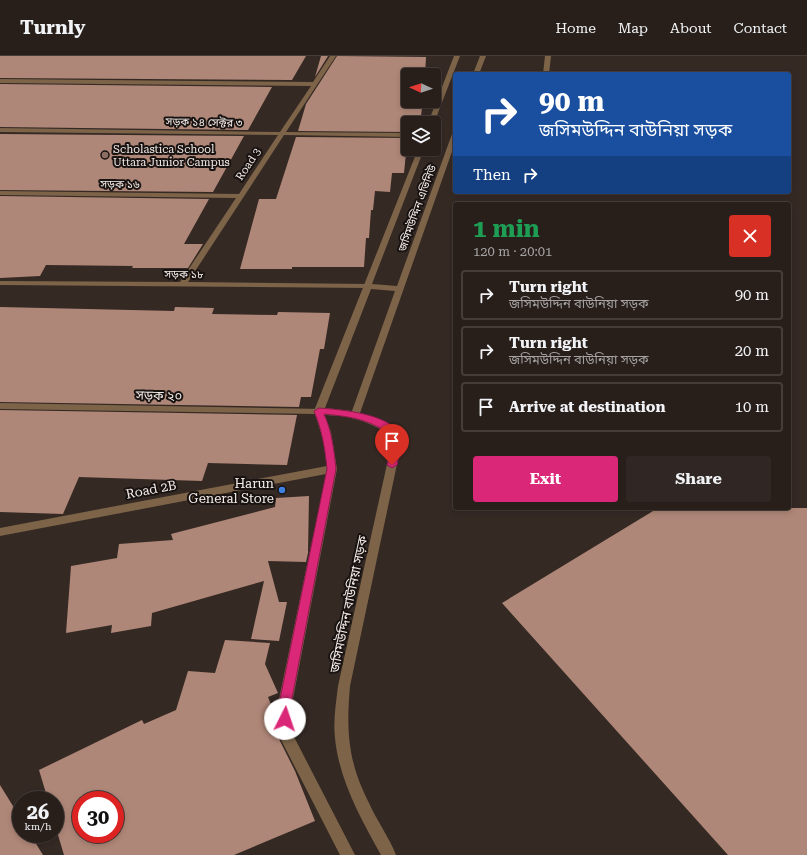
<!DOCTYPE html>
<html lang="en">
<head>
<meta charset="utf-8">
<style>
  :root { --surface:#281f1b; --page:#302724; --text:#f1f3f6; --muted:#a5a2a3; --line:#443d3a; --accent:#db2777 }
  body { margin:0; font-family:"Roboto Serif","Noto Sans Bengali",serif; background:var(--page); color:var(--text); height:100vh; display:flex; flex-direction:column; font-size:15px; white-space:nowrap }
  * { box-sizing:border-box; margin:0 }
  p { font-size:13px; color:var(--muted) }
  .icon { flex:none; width:22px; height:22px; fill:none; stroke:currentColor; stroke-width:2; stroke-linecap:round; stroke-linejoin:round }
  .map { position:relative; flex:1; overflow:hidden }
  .side { position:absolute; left:453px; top:146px; width:338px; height:308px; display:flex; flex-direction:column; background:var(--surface); border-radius:4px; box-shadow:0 2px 6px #0003,0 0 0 1px var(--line) }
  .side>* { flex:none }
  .top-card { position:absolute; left:453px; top:16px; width:338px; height:122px; border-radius:4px; box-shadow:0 2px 6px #0003,0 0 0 1px var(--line); background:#1a4fa0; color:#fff; overflow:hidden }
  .needle { width:26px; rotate:273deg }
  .tools { position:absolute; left:401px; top:12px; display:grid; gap:8px }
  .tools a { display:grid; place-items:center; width:40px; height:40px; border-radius:4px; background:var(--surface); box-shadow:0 2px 6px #0003,0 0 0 1px var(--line); font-size:20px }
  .speed { position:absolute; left:12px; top:735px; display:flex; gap:8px; font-size:20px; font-weight:700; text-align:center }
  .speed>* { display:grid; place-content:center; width:52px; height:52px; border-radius:50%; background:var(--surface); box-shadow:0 2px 6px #0003,0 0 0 1px var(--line); line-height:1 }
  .speed small { font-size:10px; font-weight:400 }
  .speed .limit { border:6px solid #d22; background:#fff; color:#111 }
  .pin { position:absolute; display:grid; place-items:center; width:34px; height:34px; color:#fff; margin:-41px -17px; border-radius:50% 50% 50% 0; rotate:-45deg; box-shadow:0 0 4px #0007 }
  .pin .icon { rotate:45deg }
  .me { position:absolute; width:44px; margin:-22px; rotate:4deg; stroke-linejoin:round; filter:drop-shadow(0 0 3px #0008) }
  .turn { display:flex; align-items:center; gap:14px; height:84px; padding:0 20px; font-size:18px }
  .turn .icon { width:52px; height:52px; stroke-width:2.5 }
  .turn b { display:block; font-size:28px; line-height:34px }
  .then { display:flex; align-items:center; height:38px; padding:0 20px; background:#0003; gap:8px; font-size:15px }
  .round { display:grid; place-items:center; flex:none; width:42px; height:42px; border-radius:4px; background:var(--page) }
  .summary { display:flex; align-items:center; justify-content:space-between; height:68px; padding:0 20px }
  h1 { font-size:24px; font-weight:700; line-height:30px; color:#1e9e55 }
  .primary-button { display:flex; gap:8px; margin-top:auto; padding:8px 20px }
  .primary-button a { flex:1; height:46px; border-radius:4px; background:var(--accent); color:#fff; font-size:16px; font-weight:700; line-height:46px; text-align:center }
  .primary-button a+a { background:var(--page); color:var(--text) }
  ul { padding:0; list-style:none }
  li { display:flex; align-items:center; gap:12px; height:50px; margin:0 8px 6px; padding:0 12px; border:2px solid var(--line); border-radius:4px }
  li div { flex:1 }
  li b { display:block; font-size:15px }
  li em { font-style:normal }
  header { display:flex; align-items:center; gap:24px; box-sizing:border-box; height:56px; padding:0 20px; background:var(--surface); border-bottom:1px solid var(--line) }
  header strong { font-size:19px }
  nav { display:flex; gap:22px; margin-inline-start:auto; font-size:14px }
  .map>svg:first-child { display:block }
</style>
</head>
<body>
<header>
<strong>Turnly</strong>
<nav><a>Home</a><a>Map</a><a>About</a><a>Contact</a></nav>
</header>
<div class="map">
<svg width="807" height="799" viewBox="0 0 807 799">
  <rect width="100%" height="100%" fill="#352924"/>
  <path fill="#af8778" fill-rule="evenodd" d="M0,0h306l-14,24 -292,-2z
    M321,0h7l-13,21z
    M337,0l89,1 -1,18h-17v26h15l-3,22h-12v9l-110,-1 8,-27z
    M0,28l272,3 -24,43 -248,-3z
    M0,78l244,2 -31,56 -213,-2z
    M296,81l112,1 2,15h-4l-2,20h-12l-2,19 -15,-1 -2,19h-2l-2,28h-3l-2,29h-72v2h-52l19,-70h17z
    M0,140l209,3 -25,45h19l-15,24h-56l1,-2 -87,-1 -6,11 -40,2z
    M0,251l174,4 1,-4 39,1 -2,6 65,1 1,-3 52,1 -6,36h-4l-9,48h-10l-2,10 -299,-5z
    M0,354l297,5 -10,50 -79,-2 -6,18 -123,-4 -16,37 -63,-2z
    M309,440l-1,57 -2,9 -38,-1 11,41h8l-8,39 -28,-2 13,-58 -112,32 -1,13 -40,7 1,-8 -46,8 5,-67 46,-8 2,-14 54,-4 -2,-6 104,-27 1,-9z
    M658,452h149v347h-79l-226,-252z
    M225,584l45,3 -5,21 13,29 -10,4 8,20 1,18 18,36 20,50 -81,34h-170l-9,-30v-25h-7l-9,-30 103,-50 2,4 32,-14 12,-39 27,2zM81,744h34v34h-34z
    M0,729l21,34v15h9l13,21h-43z"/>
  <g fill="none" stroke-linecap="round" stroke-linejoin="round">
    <path fill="#7d6449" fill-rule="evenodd" d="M545,0h6l-2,18h-6z"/>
    <path fill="#7d6449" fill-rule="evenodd" d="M330,0h6l-50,76 122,1v4l-124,-2 -96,147 179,2 4,2 -1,2 -370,-3v-4l180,1 56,-84 -236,-3v-4l239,3 39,-59 -278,-3v-4l280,4 31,-46 -311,-3v-4l313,3z
      M0,347l322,6 9,23 6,37 -45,235v29l63,122h-15l-62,-121v-30l48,-230 -326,62v-8l327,-62 -4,-27 -8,-25 -315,-5z"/>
    <path fill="#7d6449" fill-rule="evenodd" d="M454,0h6l-26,67h-6z
      M480,0h6l-7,18h-6z
      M455,76v11l-95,270 22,8 21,15 -53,250c-4,45 -2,76 19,117 8,18 20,34 27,52h-15c-20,-36 -42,-75 -46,-117 -2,-17 1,-35 3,-52l55,-249c-16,-11 -32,-18 -52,-21 -7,-1 -22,1 -27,-5l104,-262h6l-52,135 25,2 55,-152zM371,233l24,2 -43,120 -27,-3z"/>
  </g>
  <path fill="#db2777" stroke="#8e194d" d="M319,352c25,2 68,5 84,28l-6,29 -5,3 -5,-3 7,-28c-25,-18 -41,-20 -70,-23 8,18 10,36 12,55l-45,235v15l-2,4 -4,2 -4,-2 -2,-4v-15l48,-235c-2,-21 -5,-39 -13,-58z"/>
  <circle fill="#8d6e63" stroke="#181311" stroke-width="1.5" cx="105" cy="99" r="4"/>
  <circle fill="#3f7fe0" stroke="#181311" stroke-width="1.5" cx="282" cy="434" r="4"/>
  <g text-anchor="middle" stroke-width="4" stroke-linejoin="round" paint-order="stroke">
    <g font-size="11" fill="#f5edea" stroke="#181311">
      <text transform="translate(204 66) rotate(1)" y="4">সড়ক ১৪ সেক্টর ৩</text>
      <text transform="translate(248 108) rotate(-57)" y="4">Road 3</text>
      <text transform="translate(120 128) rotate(1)" y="4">সড়ক ১৬</text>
      <text transform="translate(417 152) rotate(-70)" y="4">জসিমউদ্দিন এভিনিউ</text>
      <text transform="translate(184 218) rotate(1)" y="4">সড়ক ১৮</text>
    </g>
    <g font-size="11" fill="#f5edea" stroke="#181311" text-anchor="start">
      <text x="113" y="97">Scholastica School<tspan x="113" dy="13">Uttara Junior Campus</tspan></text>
    </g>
    <g font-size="13" fill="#f5edea" stroke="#181311">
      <text transform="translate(159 339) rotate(1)" y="5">সড়ক ২০</text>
      <text transform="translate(151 433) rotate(-11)" y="5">Road 2B</text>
      <text transform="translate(348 548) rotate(-78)" y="5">জসিমউদ্দিন বাউনিয়া সড়ক</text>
    </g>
    <g font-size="13" fill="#f5edea" stroke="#181311" text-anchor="end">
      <text x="274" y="432">Harun<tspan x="274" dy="15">General Store</tspan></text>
    </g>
  </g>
</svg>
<div class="tools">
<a><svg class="needle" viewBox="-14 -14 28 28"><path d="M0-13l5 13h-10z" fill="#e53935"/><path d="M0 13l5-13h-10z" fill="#a5a2a3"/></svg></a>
<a><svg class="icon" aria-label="layers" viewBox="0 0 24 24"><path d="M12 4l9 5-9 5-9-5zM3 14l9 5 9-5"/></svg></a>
</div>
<div class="speed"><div>26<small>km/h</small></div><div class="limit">30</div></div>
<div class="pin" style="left:392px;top:409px;background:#d93025"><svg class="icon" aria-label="arrive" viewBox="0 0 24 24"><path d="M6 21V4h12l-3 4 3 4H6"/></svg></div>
<svg class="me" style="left:285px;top:663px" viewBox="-20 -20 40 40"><circle r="19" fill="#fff"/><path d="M0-13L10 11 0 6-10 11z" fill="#db2777"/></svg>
<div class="top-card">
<div class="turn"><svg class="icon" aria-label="right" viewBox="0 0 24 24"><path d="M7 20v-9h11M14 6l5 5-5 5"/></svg><div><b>90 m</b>জসিমউদ্দিন বাউনিয়া সড়ক</div></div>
<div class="then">Then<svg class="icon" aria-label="right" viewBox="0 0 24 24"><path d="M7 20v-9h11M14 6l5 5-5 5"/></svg></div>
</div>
<section class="side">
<div class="summary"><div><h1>1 min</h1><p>120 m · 20:01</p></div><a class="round" style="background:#d93025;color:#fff"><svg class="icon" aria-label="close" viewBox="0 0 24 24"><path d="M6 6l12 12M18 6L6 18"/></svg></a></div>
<ul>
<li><svg class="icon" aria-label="right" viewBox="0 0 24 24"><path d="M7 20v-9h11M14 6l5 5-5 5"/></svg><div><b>Turn right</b><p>জসিমউদ্দিন বাউনিয়া সড়ক</p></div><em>90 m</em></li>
<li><svg class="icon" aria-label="right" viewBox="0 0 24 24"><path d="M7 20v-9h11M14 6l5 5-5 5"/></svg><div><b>Turn right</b><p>জসিমউদ্দিন বাউনিয়া সড়ক</p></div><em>20 m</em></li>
<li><svg class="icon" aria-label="arrive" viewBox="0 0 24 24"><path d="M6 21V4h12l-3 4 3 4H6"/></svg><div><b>Arrive at destination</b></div><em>10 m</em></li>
</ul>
<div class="primary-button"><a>Exit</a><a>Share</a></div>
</section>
</div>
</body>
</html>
